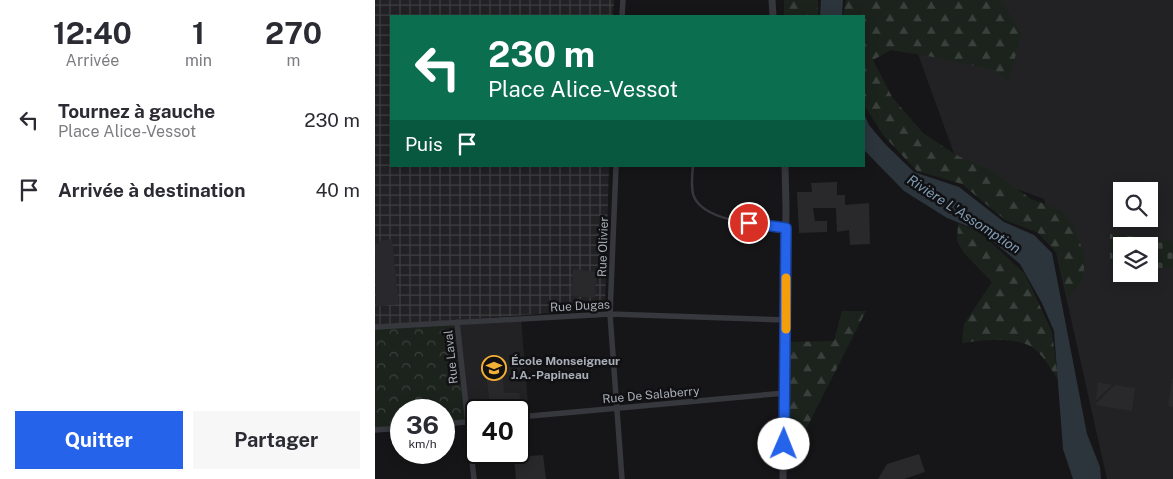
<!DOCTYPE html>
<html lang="fr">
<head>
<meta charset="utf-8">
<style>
  :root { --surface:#fff; --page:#f7f7f7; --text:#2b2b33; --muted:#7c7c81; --accent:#2563eb }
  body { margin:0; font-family:"Public Sans",sans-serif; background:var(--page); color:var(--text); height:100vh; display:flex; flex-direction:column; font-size:19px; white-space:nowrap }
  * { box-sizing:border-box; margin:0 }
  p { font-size:16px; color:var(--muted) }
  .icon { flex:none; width:28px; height:28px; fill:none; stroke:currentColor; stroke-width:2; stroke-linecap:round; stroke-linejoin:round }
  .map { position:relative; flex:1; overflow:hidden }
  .sheet { display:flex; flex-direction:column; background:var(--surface); width:375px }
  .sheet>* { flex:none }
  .banner { position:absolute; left:15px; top:15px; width:475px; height:152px; border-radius:0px; box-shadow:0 2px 12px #0003; background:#0b6e4f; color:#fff; overflow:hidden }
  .controls { position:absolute; left:738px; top:182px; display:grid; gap:10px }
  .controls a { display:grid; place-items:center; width:45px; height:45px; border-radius:0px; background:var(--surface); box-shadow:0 2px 12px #0003; font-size:25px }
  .speed { position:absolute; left:15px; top:399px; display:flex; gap:10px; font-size:25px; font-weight:700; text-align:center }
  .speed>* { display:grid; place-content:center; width:65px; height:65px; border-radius:50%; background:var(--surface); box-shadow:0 2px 12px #0003; line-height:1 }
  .speed small { font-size:12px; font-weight:400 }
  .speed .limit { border:2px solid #111; border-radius:8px; background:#fff; color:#111 }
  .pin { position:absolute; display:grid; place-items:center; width:42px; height:42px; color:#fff; margin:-21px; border:2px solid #fff; border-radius:50%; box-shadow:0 1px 5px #0007 }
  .me { position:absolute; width:55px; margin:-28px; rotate:1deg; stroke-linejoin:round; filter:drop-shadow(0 0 4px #0008) }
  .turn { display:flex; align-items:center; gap:18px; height:105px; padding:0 15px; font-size:22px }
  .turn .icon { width:65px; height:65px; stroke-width:2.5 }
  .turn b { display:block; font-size:35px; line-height:42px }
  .then { display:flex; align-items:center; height:48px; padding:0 15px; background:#0003; gap:10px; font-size:19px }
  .eta { display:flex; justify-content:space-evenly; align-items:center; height:85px; text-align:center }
  .eta b { font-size:30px; font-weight:700; line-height:35px }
  .primary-button { display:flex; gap:10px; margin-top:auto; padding:10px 15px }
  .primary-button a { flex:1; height:58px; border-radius:0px; background:var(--accent); color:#fff; font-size:20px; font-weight:700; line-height:58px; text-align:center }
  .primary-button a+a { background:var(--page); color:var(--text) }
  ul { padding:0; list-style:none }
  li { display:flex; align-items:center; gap:15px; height:70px; padding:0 15px }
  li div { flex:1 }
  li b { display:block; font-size:19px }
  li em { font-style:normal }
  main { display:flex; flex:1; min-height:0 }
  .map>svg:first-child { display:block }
</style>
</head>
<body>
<main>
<section class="sheet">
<div class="eta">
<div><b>12:40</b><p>Arrivée</p></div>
<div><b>1</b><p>min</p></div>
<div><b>270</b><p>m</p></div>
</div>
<ul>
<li><svg class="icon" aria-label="left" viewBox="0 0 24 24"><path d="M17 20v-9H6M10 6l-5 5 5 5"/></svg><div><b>Tournez à gauche</b><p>Place Alice-Vessot</p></div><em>230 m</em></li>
<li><svg class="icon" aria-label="arrive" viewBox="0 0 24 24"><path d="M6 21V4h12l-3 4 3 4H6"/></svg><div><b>Arrivée à destination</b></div><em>40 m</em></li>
</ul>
<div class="primary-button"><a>Quitter</a><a>Partager</a></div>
</section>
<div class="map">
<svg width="798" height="479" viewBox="0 0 798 479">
  <defs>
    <pattern id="industrial-grid" width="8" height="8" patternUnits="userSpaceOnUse" patternTransform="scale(1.25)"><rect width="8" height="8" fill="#222225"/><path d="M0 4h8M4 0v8" fill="none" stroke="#3f3f43"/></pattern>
    <pattern id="forest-firs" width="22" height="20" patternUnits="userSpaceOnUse" patternTransform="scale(1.25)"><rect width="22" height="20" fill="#1c231d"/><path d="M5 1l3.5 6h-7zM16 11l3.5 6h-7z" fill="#3a403c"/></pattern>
    <pattern id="cemetery-stones" width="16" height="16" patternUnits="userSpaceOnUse" patternTransform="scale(1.25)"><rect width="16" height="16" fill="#1c231d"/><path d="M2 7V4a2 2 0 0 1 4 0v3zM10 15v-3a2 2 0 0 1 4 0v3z" fill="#3a403c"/></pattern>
    <pattern id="park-crowns" width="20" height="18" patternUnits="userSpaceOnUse" patternTransform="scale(1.25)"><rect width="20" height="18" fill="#1c231d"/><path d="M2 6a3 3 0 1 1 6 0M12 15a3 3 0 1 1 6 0" fill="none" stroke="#3a403c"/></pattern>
  </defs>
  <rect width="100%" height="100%" fill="#161618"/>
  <path fill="#222225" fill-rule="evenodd" d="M539,0h259v479h-66l-63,-280 -54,-20 -34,-20 -45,-124zM746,191h28v28h-28zM746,246h28v28h-28z
    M146,318l8,98 -10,1v-7h-43v11h-8l-11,-99z"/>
  <path fill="url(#industrial-grid)" d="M0,0h239l-1,16h-222v150h218l-4,143 -230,17z"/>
  <path fill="url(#forest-firs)" d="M409,0h34v16h-34z
    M471,0h155l21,34 -14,47 -14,-11 -61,-13 -42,-7 -18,10 19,37 31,36 33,22 36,16 39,28 30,11 12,15 12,31 -2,24 -15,18 -11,-45 -20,-21 -32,-12 -43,-36 -45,-13 -34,-36 -19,-30v-89h-21z
    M583,223l23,10 44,41 27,58 6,47c-7,-9 -13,-21 -22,-29 -16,-14 -54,-10 -74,-7l2,-19 28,-42 -28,-29 -7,-12z
    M467,311h24l-66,130 -14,7 2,-106 46,-1z"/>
  <path fill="url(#cemetery-stones)" d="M735,234l63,7v28l-24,-2v-21h-28v19l-11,-1z"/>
  <path fill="url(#park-crowns)" d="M82,322l11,99 -24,3v-14h-43v18l-26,2v-102z"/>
  <path fill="#2c353c" d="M446,0h22l-1,16h-22z
    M489,114l5,11 16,19 29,28 45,15 45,35 30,13 18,18 35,181 13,33 1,12h-28l-10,-30 -9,-118 -12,-28 -22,-39 -38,-32 -35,-14 -43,-27 -40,-41z"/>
  <path fill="#29292c" d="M462,182v13h8v10l24,-2 1,41 -20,1 -1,-15 -12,2 -1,-24h-23l2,13h12v11l-28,1 -2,-41h15l-1,-9z
    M17,239l7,65 -23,3 -1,-62 4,-1 1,-3z
    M198,269l24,3 -2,26 -24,-2z
    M127,365l2,28h15l2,9 -31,3 -5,-38z
    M797,379h1v28l-5,-1z
    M723,382l14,3 -16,15z
    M740,385l20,3 -3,23 -37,-6z
    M544,454l6,18 -21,7h-26l9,-15z
    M168,455l3,24h-30l-2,-22z"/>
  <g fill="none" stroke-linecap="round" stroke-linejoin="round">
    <path stroke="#37383d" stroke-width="2.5" d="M318,166c-1,9 -2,19 0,28 8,28 68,31 92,33"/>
    <path stroke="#37383d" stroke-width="5.5" d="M247,16l1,-16
      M241,166l-6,148 12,165
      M82,322l17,157
      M0,327l235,-13 176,6
      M144,417l266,-24
      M69,424l32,-3
      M0,430l26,-2"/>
    <path stroke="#37383d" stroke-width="7" d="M397,0l1,16
      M408,479l3,-271 -1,-42"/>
  </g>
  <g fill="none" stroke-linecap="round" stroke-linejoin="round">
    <defs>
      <path id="route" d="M374,223l37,5 -2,216"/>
    </defs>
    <use href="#route" stroke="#184099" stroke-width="12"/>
    <use href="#route" stroke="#2563eb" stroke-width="9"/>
    <path stroke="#f59e0b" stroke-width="9" d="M411,329v-51"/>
  </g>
  <defs>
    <symbol id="school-ring" viewBox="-11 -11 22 22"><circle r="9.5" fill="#111113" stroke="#f2b134" stroke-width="1.5"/><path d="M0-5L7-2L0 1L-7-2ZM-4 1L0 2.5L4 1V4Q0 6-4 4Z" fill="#f2b134"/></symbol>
  </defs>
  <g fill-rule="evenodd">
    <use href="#school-ring" x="105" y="354" width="28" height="28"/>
  </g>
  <g text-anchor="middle" stroke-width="5" stroke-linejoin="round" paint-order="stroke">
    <g font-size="12" fill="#a8adb8" stroke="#111113">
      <text transform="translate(228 247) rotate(-88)" y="4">Rue Olivier</text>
      <text transform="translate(205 306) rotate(-3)" y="4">Rue Dugas</text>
      <text transform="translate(76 357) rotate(-96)" y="4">Rue Laval</text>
      <text transform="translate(276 395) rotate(-5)" y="4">Rue De Salaberry</text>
    </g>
    <g font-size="12" font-weight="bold" fill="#a8adb8" stroke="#111113" text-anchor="start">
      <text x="136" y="365">École Monseigneur<tspan x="136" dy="14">J.A.-Papineau</tspan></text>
    </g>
    <g font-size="14" font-style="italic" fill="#7f9bb3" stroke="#111113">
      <text transform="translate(589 214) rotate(33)" y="5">Rivière L'Assomption</text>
    </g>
  </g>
</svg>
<div class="controls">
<a><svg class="icon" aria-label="search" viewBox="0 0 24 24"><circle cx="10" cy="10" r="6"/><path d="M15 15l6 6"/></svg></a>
<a><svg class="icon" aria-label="layers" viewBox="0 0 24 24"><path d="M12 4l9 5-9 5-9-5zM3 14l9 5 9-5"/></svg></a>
</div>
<div class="speed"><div>36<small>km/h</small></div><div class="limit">40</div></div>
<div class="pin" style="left:374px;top:223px;background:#d93025"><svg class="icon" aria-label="arrive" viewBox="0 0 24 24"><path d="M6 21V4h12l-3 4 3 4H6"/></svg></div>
<svg class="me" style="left:409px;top:444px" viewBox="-20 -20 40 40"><circle r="19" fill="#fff"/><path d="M0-13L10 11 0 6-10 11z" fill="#2563eb"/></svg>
<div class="banner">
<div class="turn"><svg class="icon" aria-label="left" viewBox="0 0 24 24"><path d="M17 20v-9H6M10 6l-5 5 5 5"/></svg><div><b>230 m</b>Place Alice-Vessot</div></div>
<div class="then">Puis<svg class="icon" aria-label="arrive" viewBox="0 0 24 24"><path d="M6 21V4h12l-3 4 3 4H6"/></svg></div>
</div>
</div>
</main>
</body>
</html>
